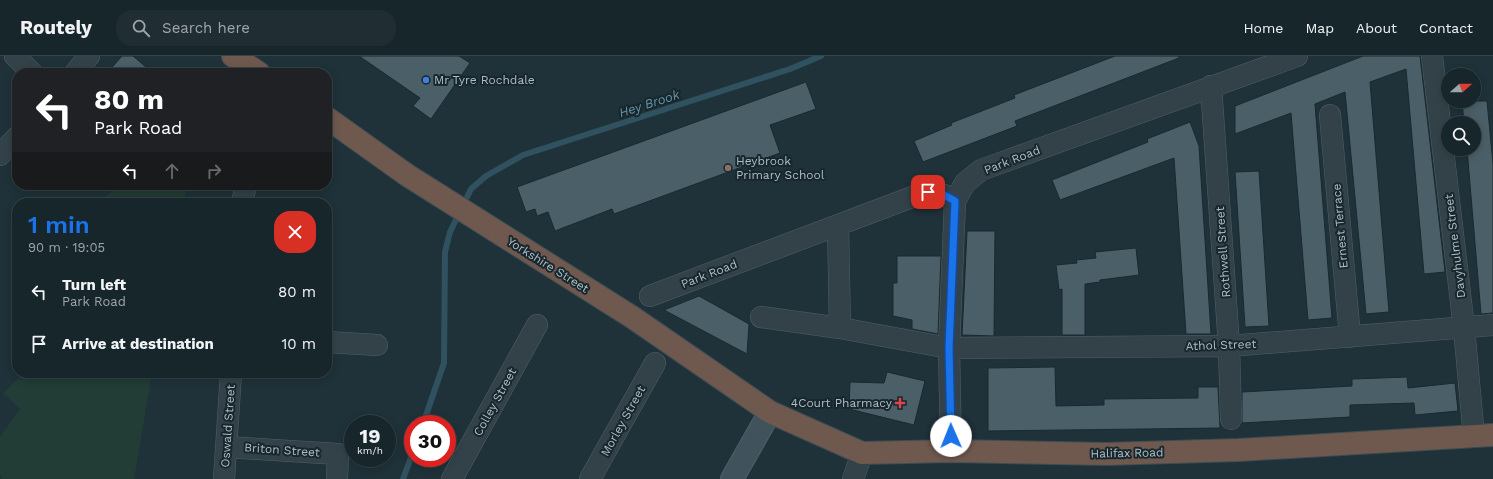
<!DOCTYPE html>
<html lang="en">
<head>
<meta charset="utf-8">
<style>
  :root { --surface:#17262b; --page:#202e33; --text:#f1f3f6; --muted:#9ea5a9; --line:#364347; --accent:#1a73e8 }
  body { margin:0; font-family:"Work Sans",sans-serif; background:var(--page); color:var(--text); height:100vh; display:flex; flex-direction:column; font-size:15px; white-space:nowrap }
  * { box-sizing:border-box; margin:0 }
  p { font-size:13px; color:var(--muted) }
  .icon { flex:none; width:22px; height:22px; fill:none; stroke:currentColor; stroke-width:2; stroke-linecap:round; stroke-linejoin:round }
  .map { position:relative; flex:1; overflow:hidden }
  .side { position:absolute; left:12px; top:142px; width:320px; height:180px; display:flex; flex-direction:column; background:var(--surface); border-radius:16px; box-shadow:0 2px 10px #0003,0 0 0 1px var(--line) }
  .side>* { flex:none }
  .hud { position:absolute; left:12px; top:12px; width:320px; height:122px; border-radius:16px; box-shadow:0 2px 10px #0003,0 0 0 1px var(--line); background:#202124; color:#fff; overflow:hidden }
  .needle { width:26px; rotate:69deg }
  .controls { position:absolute; left:1441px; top:12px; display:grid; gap:8px }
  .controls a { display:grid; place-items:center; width:40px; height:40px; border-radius:50%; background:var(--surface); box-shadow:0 2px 10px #0003,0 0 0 1px var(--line); font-size:20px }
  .speed { position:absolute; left:344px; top:359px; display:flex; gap:8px; font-size:20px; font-weight:700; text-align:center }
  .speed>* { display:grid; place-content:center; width:52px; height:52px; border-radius:50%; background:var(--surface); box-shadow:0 2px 10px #0003,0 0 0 1px var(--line); line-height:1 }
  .speed small { font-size:10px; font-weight:400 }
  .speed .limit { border:6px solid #d22; background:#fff; color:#111 }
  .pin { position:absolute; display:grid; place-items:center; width:34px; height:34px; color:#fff; margin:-17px; border-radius:8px; box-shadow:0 2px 6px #0006 }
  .me { position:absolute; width:44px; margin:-22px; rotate:359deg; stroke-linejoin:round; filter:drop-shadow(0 0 3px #0008) }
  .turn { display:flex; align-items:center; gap:14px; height:84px; padding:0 16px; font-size:18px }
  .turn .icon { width:52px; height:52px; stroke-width:2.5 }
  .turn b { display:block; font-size:28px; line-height:34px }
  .lanes { display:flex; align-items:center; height:38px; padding:0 16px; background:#0003; justify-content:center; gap:20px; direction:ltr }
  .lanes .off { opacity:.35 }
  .round { display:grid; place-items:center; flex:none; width:42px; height:42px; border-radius:16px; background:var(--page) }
  .overview { display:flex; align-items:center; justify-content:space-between; height:68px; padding:0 16px }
  h1 { font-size:24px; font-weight:600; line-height:30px; color:var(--accent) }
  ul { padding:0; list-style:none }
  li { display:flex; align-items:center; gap:12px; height:52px; padding:0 16px }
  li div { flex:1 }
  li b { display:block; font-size:15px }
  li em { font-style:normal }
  header { display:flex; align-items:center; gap:24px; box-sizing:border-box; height:56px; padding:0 20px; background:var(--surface); border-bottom:1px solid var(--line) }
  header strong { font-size:19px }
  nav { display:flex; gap:22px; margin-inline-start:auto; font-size:14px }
  .search { width:280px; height:36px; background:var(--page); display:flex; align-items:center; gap:10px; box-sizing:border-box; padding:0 14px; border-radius:16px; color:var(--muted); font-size:15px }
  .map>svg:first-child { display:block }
</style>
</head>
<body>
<header>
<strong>Routely</strong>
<div class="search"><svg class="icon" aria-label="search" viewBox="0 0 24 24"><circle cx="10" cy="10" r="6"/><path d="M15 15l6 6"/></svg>Search here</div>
<nav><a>Home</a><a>Map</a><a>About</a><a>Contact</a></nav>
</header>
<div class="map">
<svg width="1493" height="423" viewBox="0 0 1493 423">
  <rect width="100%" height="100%" fill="#1f3239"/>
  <path fill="#223c36" d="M119,129h67l-1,18h-87z
    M24,317h128l-18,106h-134l2,-2 -2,-2v-38l20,-28 -17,-16z"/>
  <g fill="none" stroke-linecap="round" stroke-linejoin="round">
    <path stroke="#30515f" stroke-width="6" d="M423,368l21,-61 1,-111 5,-20 21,-43 15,-13 37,-21 267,-86 31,-13
      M403,423l10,-27"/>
  </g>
  <path fill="#4a5f68" stroke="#1a292f" d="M122,0h11l20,17h-46z
    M359,0h100l11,7 -39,56 -18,-13 7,-8z
    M1115,0h64v2l-164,63 2,5 -94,36 -9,-21 38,-16 -1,-2 64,-25 -1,-3z
    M1363,0h57l25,216 -21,2 -18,-205 -36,13 19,230 -23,2 -21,-222 -30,12 17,214 -24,2 -17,-207 -56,21v-28z
    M806,26l10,27 -46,16 10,28 -166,61 -2,-5 -57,22 -7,-19 -11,4 -2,-7 -9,3 -9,-25z
    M1462,45h25l6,63v149l-12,1 -14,-165h7v-26h-10z
    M1190,66l9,24 12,188h-25l-12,-176 -114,42 -8,-20 96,-38 -1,-3z
    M1259,115l10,155 -24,1 -10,-155z
    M967,175h28l-1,105 -32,-1z
    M1136,192l3,27 -39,5v2l-15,2v51h-23v-46l-3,1 -3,-25 21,-2 -1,-3 20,-2 -1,-6z
    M897,200h44l-3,78 -26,-5v-9l-19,-4v-33h4z
    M699,240l50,28 -2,30 -83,-44z
    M1055,311l1,39 48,-1v-6l94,-1v-11h20l2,41 -232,3v-63z
    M887,316l38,9 -11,44 -65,-16 1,-27 34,1z
    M1407,321l1,11 47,-5 3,28 -43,4 -1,-12 -64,2v12l-108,6v-31l110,-6v-7z"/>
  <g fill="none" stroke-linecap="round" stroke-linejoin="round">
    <defs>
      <path id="street" d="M15,0l17,17
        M1432,0l32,272 10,109
        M75,17l14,-17
        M1211,30l18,260 2,73
        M1330,59l20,222
        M0,99l17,-18
        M242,147l4,-18
        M838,169l2,103
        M650,240l278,-105 16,4 11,6
        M761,261l79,11 109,20 280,-2 264,-21
        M327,286l50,3
        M226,391l112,7 -1,25
        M951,395l-2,-103 6,-147 10,-18 16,-13 316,-114
        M224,423l7,-106
        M452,423l85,-154
        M590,423l65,-116
        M853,423l9,-26"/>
      <path id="secondary" d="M732,423l38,-67"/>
      <path id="highway" d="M233,0l26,17
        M327,62l80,57 225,142 138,95 92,41 89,-2 155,3 133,-4 254,-15"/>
    </defs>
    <use href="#street" stroke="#506067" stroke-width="22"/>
    <use href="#secondary" stroke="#506067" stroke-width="24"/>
    <use href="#highway" stroke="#3d4d53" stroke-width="24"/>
    <use href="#street" stroke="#334249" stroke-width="21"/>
    <use href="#secondary" stroke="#40535c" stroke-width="22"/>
    <use href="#highway" stroke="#6f594f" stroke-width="22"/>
  </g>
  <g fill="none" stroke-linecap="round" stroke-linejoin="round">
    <defs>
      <path id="route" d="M928,136l16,3 11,6 -6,147 2,88"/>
    </defs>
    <use href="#route" stroke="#114b97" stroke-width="10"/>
    <use href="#route" stroke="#1a73e8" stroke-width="7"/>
  </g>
  <circle fill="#3f7fe0" stroke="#18272d" stroke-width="1.5" cx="426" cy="24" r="4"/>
  <circle fill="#8d6e63" stroke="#18272d" stroke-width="1.5" cx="728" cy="112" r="4"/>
  <path fill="#e0444e" stroke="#18272d" stroke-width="1.5" d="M898 341h4v4h4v4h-4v4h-4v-4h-4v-4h4z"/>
  <g text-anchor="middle" stroke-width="4" stroke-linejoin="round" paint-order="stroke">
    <g font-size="12" fill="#adbec6" stroke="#18272d" text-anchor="start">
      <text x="434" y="28">Mr Tyre Rochdale</text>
      <text x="736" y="109">Heybrook<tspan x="736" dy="14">Primary School</tspan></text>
      <text x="892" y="351" text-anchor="end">4Court Pharmacy</text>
    </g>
    <g font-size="12" fill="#adbec6" stroke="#18272d">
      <text transform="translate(1012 104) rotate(-21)" y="4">Park Road</text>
      <text transform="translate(1340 170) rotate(-95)" y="4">Ernest Terrace</text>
      <text transform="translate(1455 190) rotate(-97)" y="4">Davyhulme Street</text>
      <text transform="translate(1223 196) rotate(-94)" y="4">Rothwell Street</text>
      <text transform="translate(548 209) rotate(32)" y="4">Yorkshire Street</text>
      <text transform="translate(709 218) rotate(-21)" y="4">Park Road</text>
      <text transform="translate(1221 289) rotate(-2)" y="4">Athol Street</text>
      <text transform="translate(495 346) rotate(-61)" y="4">Colley Street</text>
      <text transform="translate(623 365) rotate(-61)" y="4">Morley Street</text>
      <text transform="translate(228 370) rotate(-86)" y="4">Oswald Street</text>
      <text transform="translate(282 394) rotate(4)" y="4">Briton Street</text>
      <text transform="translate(1127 397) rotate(-1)" y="4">Halifax Road</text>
    </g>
    <g font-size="13" font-style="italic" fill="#6494a7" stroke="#18272d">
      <text transform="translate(649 47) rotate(-18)" y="5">Hey Brook</text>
    </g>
  </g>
</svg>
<div class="controls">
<a><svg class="needle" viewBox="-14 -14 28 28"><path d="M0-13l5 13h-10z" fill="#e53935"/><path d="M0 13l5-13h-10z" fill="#9ea5a9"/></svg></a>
<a><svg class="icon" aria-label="search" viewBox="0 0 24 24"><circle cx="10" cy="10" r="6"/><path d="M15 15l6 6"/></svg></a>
</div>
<div class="speed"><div>19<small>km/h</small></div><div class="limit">30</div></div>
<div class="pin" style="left:928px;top:136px;background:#d93025"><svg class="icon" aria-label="arrive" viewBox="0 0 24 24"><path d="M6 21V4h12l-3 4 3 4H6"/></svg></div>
<svg class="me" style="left:951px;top:380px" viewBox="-20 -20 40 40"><circle r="19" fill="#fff"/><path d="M0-13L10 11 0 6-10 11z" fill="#1a73e8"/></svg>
<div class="hud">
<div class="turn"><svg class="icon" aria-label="left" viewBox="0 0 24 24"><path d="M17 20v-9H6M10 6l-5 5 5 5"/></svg><div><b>80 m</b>Park Road</div></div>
<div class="lanes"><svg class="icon" aria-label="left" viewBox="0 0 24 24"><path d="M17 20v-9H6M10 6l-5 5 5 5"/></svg><svg class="icon off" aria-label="ahead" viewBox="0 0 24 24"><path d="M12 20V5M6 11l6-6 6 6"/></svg><svg class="icon off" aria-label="right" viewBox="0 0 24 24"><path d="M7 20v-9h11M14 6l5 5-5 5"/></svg></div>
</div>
<section class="side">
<div class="overview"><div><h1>1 min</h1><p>90 m · 19:05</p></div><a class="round" style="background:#d93025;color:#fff"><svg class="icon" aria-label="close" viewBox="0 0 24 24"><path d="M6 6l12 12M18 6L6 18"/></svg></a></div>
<ul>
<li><svg class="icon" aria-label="left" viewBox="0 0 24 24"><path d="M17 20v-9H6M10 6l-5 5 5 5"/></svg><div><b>Turn left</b><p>Park Road</p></div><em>80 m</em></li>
<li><svg class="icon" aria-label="arrive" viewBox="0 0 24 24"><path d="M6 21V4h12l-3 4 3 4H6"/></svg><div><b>Arrive at destination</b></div><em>10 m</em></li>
</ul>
</section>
</div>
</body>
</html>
